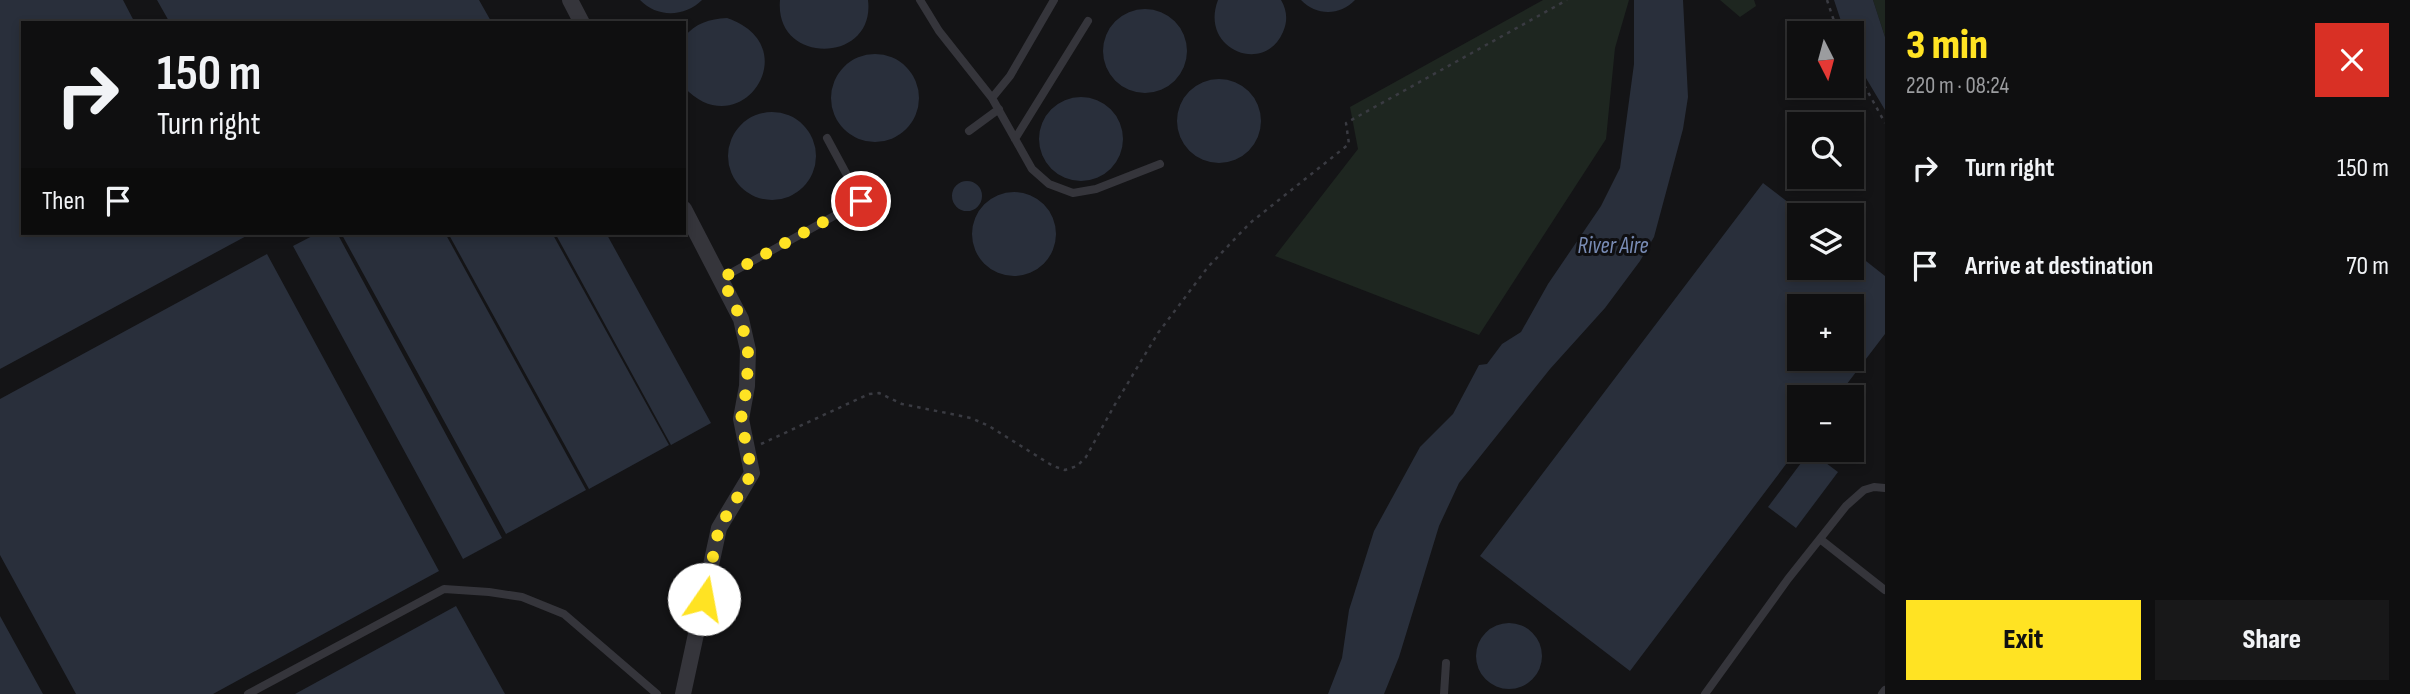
<!DOCTYPE html>
<html lang="en">
<head>
<meta charset="utf-8">
<style>
  :root { --surface:#0f0f10; --page:#181819; --text:#f1f3f6; --muted:#9b9c9f; --line:#2f2f30; --accent:#ffe323 }
  body { margin:0; font-family:"Sofia Sans Condensed",sans-serif; background:var(--page); color:var(--text); height:100vh; display:flex; flex-direction:column; font-size:26px; white-space:nowrap }
  * { box-sizing:border-box; margin:0 }
  p { font-size:23px; color:var(--muted) }
  .icon { flex:none; width:38px; height:38px; fill:none; stroke:currentColor; stroke-width:2; stroke-linecap:round; stroke-linejoin:round }
  .map { position:relative; flex:1; overflow:hidden }
  .drawer { display:flex; flex-direction:column; background:var(--surface); width:525px }
  .drawer>* { flex:none }
  .guide { position:absolute; left:21px; top:21px; width:665px; height:214px; border-radius:0px; box-shadow:0 4px 10px #0003,0 0 0 2px var(--line); background:#0f0f10; color:var(--text); overflow:hidden }
  .needle { width:46px; rotate:174deg }
  .buttons { position:absolute; left:1787px; top:21px; display:grid; gap:14px }
  .buttons a { display:grid; place-items:center; width:77px; height:77px; border-radius:0px; background:var(--surface); box-shadow:0 4px 10px #0003,0 0 0 2px var(--line); font-size:35px }
  .pin { position:absolute; display:grid; place-items:center; width:60px; height:60px; color:#fff; margin:-30px; border:4px solid #fff; border-radius:50%; box-shadow:0 2px 7px #0007 }
  .me { position:absolute; width:77px; margin:-38px; rotate:12deg; stroke-linejoin:round; filter:drop-shadow(0 0 5px #0008) }
  .turn { display:flex; align-items:center; gap:24px; height:147px; padding:0 21px; font-size:32px }
  .turn .icon { width:91px; height:91px; stroke-width:2.5 }
  .turn b { display:block; font-size:49px; line-height:60px }
  .then { display:flex; align-items:center; height:66px; padding:0 21px; background:#0003; gap:14px; font-size:26px }
  .round { display:grid; place-items:center; flex:none; width:74px; height:74px; border-radius:0px; background:var(--page) }
  .summary { display:flex; align-items:center; justify-content:space-between; height:119px; padding:0 21px }
  h1 { font-size:42px; font-weight:800; line-height:52px; color:var(--accent) }
  .action { display:flex; gap:14px; margin-top:auto; padding:14px 21px }
  .action a { flex:1; height:80px; border-radius:0px; background:var(--accent); color:#111; font-size:28px; font-weight:800; line-height:80px; text-align:center }
  .action a+a { background:var(--page); color:var(--text) }
  ul { padding:0; list-style:none }
  li { display:flex; align-items:center; gap:21px; height:98px; padding:0 21px }
  li div { flex:1 }
  li b { display:block; font-size:26px }
  li em { font-style:normal }
  main { display:flex; flex:1; min-height:0 }
  .map>svg:first-child { display:block }
</style>
</head>
<body>
<main>
<div class="map">
<svg width="1885" height="694" viewBox="0 0 1885 694">
  <rect width="100%" height="100%" fill="#141416"/>
  <path fill="#1e2620" d="M1543,0h86l-14,48 -9,91 -127,196 -204,-79 83,-107 -8,-42z
    M1720,0h34l2,6 -16,11z
    M1873,0h12v37z"/>
  <path fill="#292f3b" fill-rule="evenodd" d="M0,0h123l12,23h-112v210l227,1 -250,135z
    M157,0h322l13,23h-322z
    M640,0h62c-17,17 -45,18 -62,0z
    M780,0h88c8,64 -94,66 -88,0z
    M1218,0h63c6,10 7,21 2,32 -19,44 -84,17 -65,-32z
    M1301,0h54c-15,16 -39,16 -54,0z
    M1634,0h49l5,97 -5,32 -29,108 -14,24 -35,47 -55,61 -91,114 -20,43 -40,131 -15,37h-56l14,-36 7,-48 25,-79 46,-84 33,-33 26,-49 8,-1 15,-20 19,-12 27,-48 53,-78 19,-38 14,-104z
    M1834,0h39l12,37v73l-28,-47 -5,-13v-17h-7z
    M1103 51a42 42 0 1 1 84 0a42 42 0 1 1-84 0Z
    M727,18c82,28 13,130 -43,69v-50c12,-14 25,-18 43,-19z
    M831 98a44 44 0 1 1 88 0a44 44 0 1 1-88 0Z
    M1177 121a42 42 0 1 1 84 0a42 42 0 1 1-84 0Z
    M1039 139a42 42 0 1 1 84 0a42 42 0 1 1-84 0Z
    M728 156a44 44 0 1 1 88 0a44 44 0 1 1-88 0Z
    M952 196a15 15 0 1 1 30 0a15 15 0 1 1-30 0Z
    M1763,183l42,32h-6v53h53v-18l33,26v58l-48,63h-38v50l-169,224 -150,-115zM1799,306h53v53h-53z
    M972 234a42 42 0 1 1 84 0a42 42 0 1 1-84 0Z
    M318,233h19l165,305 -39,21 -170,-313z
    M341,233h104l141,257 -80,44z
    M448,233h104l117,212 -80,44z
    M555,233h51l105,190 -40,22z
    M267,254l172,317 -226,123h-137l-76,-139v-156z
    M1810,451l28,21 -42,56 -28,-21z
    M456,606l49,88h-210z
    M0,616l43,78h-43z
    M1476 656a33 33 0 1 1 66 0a33 33 0 1 1-66 0Z"/>
  <g fill="none" stroke-linecap="round" stroke-linejoin="round">
    <path stroke="#3a3b42" stroke-width="2.5" stroke-dasharray="3.5 5" stroke-linecap="butt" d="M1827,0l11,33
      M1852,63l33,60
      M761,444l108,-50 10,-1 23,11 69,14 18,8 64,40 12,4 12,-4 9,-9 28,-51 44,-73 50,-66 42,-44 99,-79 -3,-21 221,-123"/>
    <path stroke="#35353b" stroke-width="8" d="M920,0l19,31 53,67 40,71 17,15 24,9 23,-4 64,-25
      M992,98l18,-22 44,-76
      M969,131l30,-22
      M1015,139l73,-118
      M722,278l139,-77 -34,-63
      M1820,539l65,51
      M248,694l196,-105 45,3 33,5 42,17 93,80
      M1444,694l2,-31
      M1705,694l83,-115 58,-73 18,-16 10,-3 11,1
      M1882,694l3,-4"/>
    <path stroke="#35353b" stroke-width="16" d="M570,0l12,23
      M683,694l36,-166 33,-55 -11,-54 6,-33 1,-36 -7,-31 -57,-110"/>
  </g>
  <g fill="none" stroke-linecap="round" stroke-linejoin="round">
    <path stroke="#ffe323" stroke-width="12" stroke-dasharray="0 21.6" d="M704,599l15,-71 33,-55 -11,-54 6,-33 1,-36 -7,-31 -19,-41 139,-77"/>
  </g>
  <g text-anchor="middle" stroke-width="6" stroke-linejoin="round" paint-order="stroke">
    <g font-size="23" font-style="italic" fill="#798cb5" stroke="#0f0f11">
      <text x="1613" y="253">River Aire</text>
    </g>
  </g>
</svg>
<div class="buttons">
<a><svg class="needle" viewBox="-14 -14 28 28"><path d="M0-13l5 13h-10z" fill="#e53935"/><path d="M0 13l5-13h-10z" fill="#9b9c9f"/></svg></a>
<a><svg class="icon" aria-label="search" viewBox="0 0 24 24"><circle cx="10" cy="10" r="6"/><path d="M15 15l6 6"/></svg></a>
<a><svg class="icon" aria-label="layers" viewBox="0 0 24 24"><path d="M12 4l9 5-9 5-9-5zM3 14l9 5 9-5"/></svg></a>
<a>+</a>
<a>−</a>
</div>
<div class="pin" style="left:861px;top:201px;background:#d93025"><svg class="icon" aria-label="arrive" viewBox="0 0 24 24"><path d="M6 21V4h12l-3 4 3 4H6"/></svg></div>
<svg class="me" style="left:704px;top:599px" viewBox="-20 -20 40 40"><circle r="19" fill="#fff"/><path d="M0-13L10 11 0 6-10 11z" fill="#ffe323"/></svg>
<div class="guide">
<div class="turn"><svg class="icon" aria-label="right" viewBox="0 0 24 24"><path d="M7 20v-9h11M14 6l5 5-5 5"/></svg><div><b>150 m</b>Turn right</div></div>
<div class="then">Then<svg class="icon" aria-label="arrive" viewBox="0 0 24 24"><path d="M6 21V4h12l-3 4 3 4H6"/></svg></div>
</div>
</div>
<section class="drawer">
<div class="summary"><div><h1>3 min</h1><p>220 m · 08:24</p></div><a class="round" style="background:#d93025;color:#fff"><svg class="icon" aria-label="close" viewBox="0 0 24 24"><path d="M6 6l12 12M18 6L6 18"/></svg></a></div>
<ul>
<li><svg class="icon" aria-label="right" viewBox="0 0 24 24"><path d="M7 20v-9h11M14 6l5 5-5 5"/></svg><div><b>Turn right</b></div><em>150 m</em></li>
<li><svg class="icon" aria-label="arrive" viewBox="0 0 24 24"><path d="M6 21V4h12l-3 4 3 4H6"/></svg><div><b>Arrive at destination</b></div><em>70 m</em></li>
</ul>
<div class="action"><a>Exit</a><a>Share</a></div>
</section>
</main>
</body>
</html>
